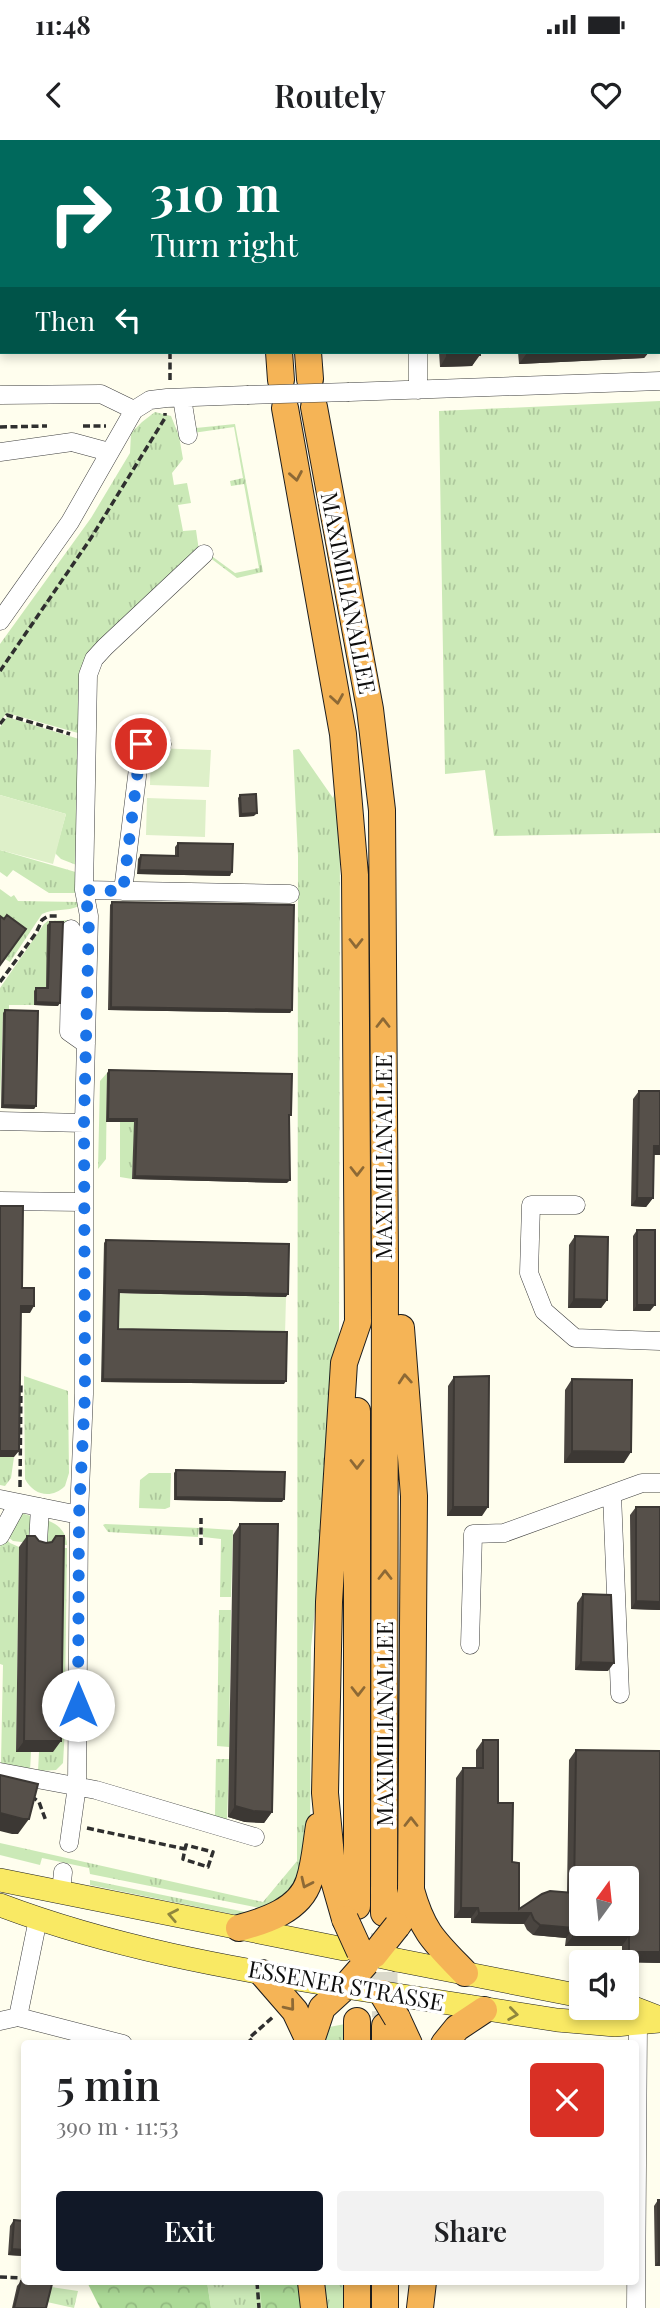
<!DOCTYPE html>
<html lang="en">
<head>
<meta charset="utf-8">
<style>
  :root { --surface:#fff; --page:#f2f2f2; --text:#202124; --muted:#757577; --accent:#111827 }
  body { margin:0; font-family:"Playfair Display",serif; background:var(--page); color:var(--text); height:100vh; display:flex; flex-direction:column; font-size:26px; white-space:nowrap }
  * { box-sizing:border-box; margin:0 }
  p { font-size:23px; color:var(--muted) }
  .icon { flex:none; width:38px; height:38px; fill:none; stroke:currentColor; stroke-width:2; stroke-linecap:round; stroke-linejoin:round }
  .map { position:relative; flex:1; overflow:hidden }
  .panel { position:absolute; left:21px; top:1900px; width:618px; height:245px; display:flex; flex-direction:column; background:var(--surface); border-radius:7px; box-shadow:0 4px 10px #0003 }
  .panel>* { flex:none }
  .banner { position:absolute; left:0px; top:0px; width:662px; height:214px; box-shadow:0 4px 10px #0003; background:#00695c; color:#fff; overflow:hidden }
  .needle { width:46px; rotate:15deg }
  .buttons { position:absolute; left:569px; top:1726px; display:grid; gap:14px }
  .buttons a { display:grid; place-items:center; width:70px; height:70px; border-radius:7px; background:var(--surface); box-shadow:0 4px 10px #0003; font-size:35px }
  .pin { position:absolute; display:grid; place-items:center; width:60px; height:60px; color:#fff; margin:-30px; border:4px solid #fff; border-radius:50%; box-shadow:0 2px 7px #0007 }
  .me { position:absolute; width:77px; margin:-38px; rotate:0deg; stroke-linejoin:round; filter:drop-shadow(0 0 5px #0008) }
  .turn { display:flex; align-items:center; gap:24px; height:147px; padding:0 35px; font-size:32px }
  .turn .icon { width:91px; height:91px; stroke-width:2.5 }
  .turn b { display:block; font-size:49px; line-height:60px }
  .then { display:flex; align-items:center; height:66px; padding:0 35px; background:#0003; gap:14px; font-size:26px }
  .round { display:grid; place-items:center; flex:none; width:74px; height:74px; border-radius:7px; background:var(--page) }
  .overview { display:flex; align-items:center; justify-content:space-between; height:119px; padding:0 35px }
  h1 { font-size:42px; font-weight:600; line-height:52px }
  .action { display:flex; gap:14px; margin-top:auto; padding:14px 35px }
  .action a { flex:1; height:80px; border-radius:7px; background:var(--accent); color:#fff; font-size:28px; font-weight:600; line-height:80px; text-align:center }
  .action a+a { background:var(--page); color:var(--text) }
  .status { display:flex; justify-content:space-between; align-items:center; height:49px; padding:0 35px; background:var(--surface); direction:ltr }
  .status svg { height:19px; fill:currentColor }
  header { display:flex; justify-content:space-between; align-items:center; height:91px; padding:0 35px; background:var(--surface); font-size:32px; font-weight:600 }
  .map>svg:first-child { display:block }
</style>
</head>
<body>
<div class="status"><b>11:48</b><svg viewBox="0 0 49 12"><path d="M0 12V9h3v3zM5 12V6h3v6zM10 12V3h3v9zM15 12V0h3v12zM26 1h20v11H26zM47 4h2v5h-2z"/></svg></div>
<header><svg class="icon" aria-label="back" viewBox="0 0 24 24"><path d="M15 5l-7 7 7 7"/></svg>Routely<svg class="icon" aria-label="heart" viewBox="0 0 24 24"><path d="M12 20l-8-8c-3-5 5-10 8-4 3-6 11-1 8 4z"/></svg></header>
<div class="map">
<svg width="660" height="2168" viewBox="0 0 660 2168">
  <defs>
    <pattern id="grass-tufts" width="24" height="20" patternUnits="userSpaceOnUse" patternTransform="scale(1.75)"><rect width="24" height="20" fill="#cbe9b7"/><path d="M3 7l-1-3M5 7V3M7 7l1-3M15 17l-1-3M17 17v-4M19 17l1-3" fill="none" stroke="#adc79c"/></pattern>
    <pattern id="forest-crowns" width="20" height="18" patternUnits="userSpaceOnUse" patternTransform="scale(1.75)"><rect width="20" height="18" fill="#acda97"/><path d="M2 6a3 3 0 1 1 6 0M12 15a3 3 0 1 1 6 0" fill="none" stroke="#93ba81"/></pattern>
  </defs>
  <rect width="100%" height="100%" fill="#fffeee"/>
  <path fill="url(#grass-tufts)" d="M660,261v432l-166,3 -9,-66 -40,4 -6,-363z
    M155,272l16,4 8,20 4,23 -11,14 2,12 13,-2 4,20 -13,2 5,26 13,-1 3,21 -98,93 -23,89 -71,-20 -7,8v-77l91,-126 39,-65 1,-20 11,-11z
    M235,284l28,148 -26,6 -28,-21h4l22,16 24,-5 -15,-84 -13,2 -1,-5 13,-3 -9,-51 -41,6 3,-5z
    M7,577l72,22v127l-18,-7 -6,-6 11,-39 -66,-19v-68z
    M299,609l34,49 4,-15 3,36 -1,527 -10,131 -18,170 -1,211 -2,12 -38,40 -180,-36 -1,-6 -47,-10 -2,7 -40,-10v-12l263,59 34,-41 1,-1005 -5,-106z
    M0,710l79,23v20h-30l-36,-23 -6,7 -7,-5z
    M0,749l11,8 3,-2 4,6 61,1v4c-12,6 -25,2 -37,8l-32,48 -5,-3 13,-19 -18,-13z
    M72,780l7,5 -3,4 -15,63 -27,-1v14h-25v8l-6,1 -3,92v-118l44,-64 4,-3z
    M107,933l-1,86 -8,10 2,-88z
    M289,978l-155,20 -2,41 -12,-2v-55z
    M24,1236l44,15 1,82 -4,13c-13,13 -31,10 -40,-7z
    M0,1317h14l-3,21 -6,8 -5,-1z
    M149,1333h22l-1,34 -5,2 -26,-1 1,-28z
    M21,1373l10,3 -1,27 -17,-2 -7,-6z
    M46,1380c11,3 21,12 21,25l-22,-1z
    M105,1384l94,4 -1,9 -90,-5 -5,-7z
    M203,1388l30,2 -2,67h-11l1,-58 -18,-2z
    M5,1398l5,5 9,4 -3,204 15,1 -1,19 -29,-8 2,-98 -3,-1v-117z
    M56,1408h11l-2,149h-11z
    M219,1470h12l-2,137 -12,-1z
    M54,1570l12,1 -3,52 -7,7 -18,1 1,-19 14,-1z
    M216,1619h13l-2,62 -33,-9 1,-3 20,6z
    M90,1740l165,34 -18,1 -147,-30z
    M345,1884v20h-23l2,-16z
    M207,2142h55l2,26h-53z
    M324,2142h21l1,26h-19z
    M51,2147l27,4 -4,17 -27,-6z"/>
  <path fill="url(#forest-crowns)" d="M0,0h215l-213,2 -2,22z
    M87,2142h120l4,26h-111z
    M259,2142h44v26h-41z"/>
  <path fill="#def0c9" d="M151,608l60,2 -2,37 -59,-2z
    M0,655l66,19 -13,50 -53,-14z
    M147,658l59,2 -1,37 -59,-2z
    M103,1153l183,4 -1,38 -183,-4z"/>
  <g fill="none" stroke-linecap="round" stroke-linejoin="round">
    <path stroke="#dbdacc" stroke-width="26" stroke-dasharray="26 13" stroke-linecap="butt" d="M384,1793l1,84"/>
    <defs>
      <path id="minor" d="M418,0v2
        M627,2v-2
        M660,103v1
        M418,212v38
        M349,252l311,-11
        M0,255l101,-1 33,16
        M182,258l6,37
        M0,312l72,-10 37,10
        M0,481l70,-99 64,-112 16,-10 17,-2 80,-3
        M84,750l206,4
        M123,751l18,-147h21
        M71,789l-2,103 17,12
        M0,981l84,2
        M0,1061l83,1
        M576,1065h-45l-2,68 15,38 31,27 85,3
        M612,1354l8,200
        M0,1359l79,16
        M0,1396l18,-33
        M38,1403l2,-36
        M470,1505l3,-111 31,-1 138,-50h18
        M0,1632l96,18 159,47
        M69,1703l8,-57 2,-271 5,-121v-271l5,-207 -5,-26 4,-215 6,-16 11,-12 99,-93
        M61,1752l2,-20
        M38,1779l-20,98 105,27
        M0,1881l18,-4
        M636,2168l2,-285"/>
      <path id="major" d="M0,1740l344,69
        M0,1765c111,42 228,63 345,82
        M397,1820l184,36
        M397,1855l160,25 58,5 45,-4
        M626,1865l34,13"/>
      <path id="highway" d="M281,2l1,-2
        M310,2l1,-2
        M279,212l2,28
        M308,212l2,27
        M314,267l56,302 12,101 3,452 -1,651
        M285,268l58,326 12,141 3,447 -14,41 -15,239 -4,191 8,84 12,42
        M411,1750c12,43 24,52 54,83
        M357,1766v-495
        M397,1786l9,-13 5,-23 3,-394 -13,-168
        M239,1788c26,-7 61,-18 70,-47 6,-18 7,-37 10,-55
        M262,1833l33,38 15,32
        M397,1878l12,26
        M310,1904l12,-36 23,-21
        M357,1904v-23
        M385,1904v-18
        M444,1904l13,-16 27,-18
        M311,2142l3,26
        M357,2168v-26
        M385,2168v-26
        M420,2168l3,-26"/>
    </defs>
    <use href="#minor" stroke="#404040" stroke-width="19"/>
    <use href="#major" stroke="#1e1e1e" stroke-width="24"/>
    <use href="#highway" stroke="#1e1e1e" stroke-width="28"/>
    <path stroke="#2f2f2f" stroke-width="3.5" stroke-dasharray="7 3.5" stroke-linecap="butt" d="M217,2v-2
      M170,212v29
      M83,286h23
      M0,287l47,-1
      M0,531l91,-133 74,-120v-5
      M0,584l7,-9 63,19
      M0,842l36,-49 6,-13 6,-4h11
      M20,1347l1,-103
      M201,1405v-27
      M31,1656l8,6 7,19
      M87,1688l98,21 -2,10 25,8 5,-15 -27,-7 -1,4
      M254,1904l-5,-6 24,-21
      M0,2137l24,1
      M257,2142l2,26"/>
    <use href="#minor" stroke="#fff" stroke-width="18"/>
    <use href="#major" stroke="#f9e964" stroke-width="23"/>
    <use href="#highway" stroke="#f5b456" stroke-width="26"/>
    <defs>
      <path id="minor-bridge" d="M247,255l102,-3"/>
      <path id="major-bridge" d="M374,1815l23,5
        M345,1847l52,8"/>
      <path id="highway-bridge" d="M345,1779l15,33
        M374,1815l23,-29
        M345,1847l21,-24
        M382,1853l15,25"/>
    </defs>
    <use href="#minor-bridge" stroke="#404040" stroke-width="19" stroke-linecap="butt"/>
    <use href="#major-bridge" stroke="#1e1e1e" stroke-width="24" stroke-linecap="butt"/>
    <use href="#highway-bridge" stroke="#1e1e1e" stroke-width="28" stroke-linecap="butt"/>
    <use href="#minor-bridge" stroke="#fff" stroke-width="18"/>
    <use href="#major-bridge" stroke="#f9e964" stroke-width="23"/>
    <use href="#highway-bridge" stroke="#f5b456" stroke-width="26"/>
  </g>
  <path fill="#4a4540" d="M439,212h41l-8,14 -32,1z
    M518,212h131l-5,6 -125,6z
    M240,655l14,21 -15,1 -1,-19z
    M178,703l52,33 -93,-2 1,-15 3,-4 34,1v-9z
    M112,762l180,108 -2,3 -182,-3 2,-105z
    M50,782l8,84 -24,-1v-14l2,-3h10l1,-63z
    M5,870l31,96 -2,3 -33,-1 2,-95z
    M109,930l180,48 -2,65 -155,-4 2,-57h-28l1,-49z
    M639,951h21v64h-7v43l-7,9 -15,-1 2,-107z
    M637,1090l13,81h-17v-75z
    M575,1096l32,64 -6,8h-33l1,-63z
    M106,1100l180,57 -167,-4 -1,36 166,55 -183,-2 3,-139z
    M454,1237l28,139h-35l1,-130z
    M572,1239l52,84h-60l1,-73z
    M176,1330l106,32 -108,-2v-27z
    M636,1367l24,103 -29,-1 -1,-94z
    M240,1384l32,288 -8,11 -19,-1 -17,-5 5,-282z
    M27,1396l26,216h-37l3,-205z
    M583,1454l25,77 -33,-1 2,-67z
    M483,1600l29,122 7,47 48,-17 2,-132 7,-10 84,1v212l-38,-1v-16h-57l1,-8 -33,-3 -6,-5 -3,-6 -53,-1v-5h-17l2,-140 7,-10h13v-18z
    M658,2060l2,66h-5l-1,-60z
    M14,2080l10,1v35l-16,-1 2,-29z
    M21,2141l13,3 1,-2h8l3,26h-34l5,-22z"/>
  <path fill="#3c3834" d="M549,212h100l-5,6 -125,6 8,-11z
    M447,215h33l-8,11 -32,1z
    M257,673l-3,3 -15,1 2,-3z
    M139,730l93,2 -2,4 -93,-2z
    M36,862l24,1 -2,3 -24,-1z
    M111,867l181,3 -2,3 -182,-3z
    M3,965l33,1 -2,3 -33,-1z
    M108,979h29l-3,3h-28z
    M654,1006h6v9h-12z
    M135,1036l155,4 -3,3 -155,-4z
    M637,1058h16l-7,9 -15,-1z
    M119,1150l169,4 -2,3 -169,-4z
    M574,1159l33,1 -6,8h-33z
    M637,1165h18l-5,6h-17z
    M21,1166h13l-4,7h-13z
    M103,1239l183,2 -2,3 -183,-2z
    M0,1311h19l-5,6h-14z
    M572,1311l59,1 -7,11h-60z
    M176,1357l108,2 -2,3 -108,-2z
    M453,1367h35l-6,9h-35z
    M636,1461l24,1v8l-29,-1z
    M581,1522l33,1 -6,8 -33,-1z
    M24,1601h37l-8,11h-37z
    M235,1666l37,6 -8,11 -19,-1 -17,-5z
    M0,1673l29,6 -11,15h-6l-12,-3z
    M461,1768h17l-7,10h-17z
    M479,1773h52l-7,11 -53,-1z
    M540,1785l33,3 -7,10 -33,-3z
    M573,1796h56l-7,10h-57z
    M629,1812h31v11l-38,-1z
    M12,2109l12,1v6l-16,-1z
    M659,2120h1v6h-5z"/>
  <path fill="#56504a" stroke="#3c3834" stroke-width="2" fill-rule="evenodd" d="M559,0h46l1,2h-47z
    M0,30h2v110h-2z
    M447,212h33v3h-33z
    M256,654l1,19 -16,1 -1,-19z
    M178,703l55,1 -1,28 -93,-2 2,-15 37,1z
    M112,762l182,3 -2,105 -181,-3z
    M7,775l19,14 -26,36v-49l4,3z
    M50,782h13l-3,81 -24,-1v-14h12z
    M5,870l33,1 -2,95 -33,-1z
    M109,930l183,4 -1,41h-2l1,65 -155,-4 2,-57h-29z
    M639,951h21v55h-6l-1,52h-16z
    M0,1066h23l-1,82h12v18h-13l-2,145h-19z
    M637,1090h18v75h-18z
    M575,1096l33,1 -1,63 -33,-1z
    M106,1100l183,4 -1,50 -169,-4 -1,39 169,3 -1,49 -183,-2z
    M489,1236l-1,131h-35l1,-130z
    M572,1239l60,1 -1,72 -59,-1z
    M176,1330l109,2 -1,27 -108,-2z
    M636,1367h24v95l-24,-1z
    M240,1384h38l-6,288 -19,-1 -18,-5z
    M27,1396h8l4,5 7,2 6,-1 4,-6h8l-3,205h-37z
    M583,1454l28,1 3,68 -33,-1z
    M483,1600h15v63h15l-1,59 7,1v46l23,-15 8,-3 24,2 2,-143 84,1v201h-31v-16h-56v-8l-33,-3 -6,-5 -3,-7h-52l-1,-5h-17l2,-140h20zM581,1738h45v45h-45z
    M0,1635l38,9 -9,35h-6l-23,-6z
    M658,2060h2v60h-1z
    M14,2080l10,1v29l-12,-1z
    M21,2141l14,3 1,-2h7l9,2 -6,24h-32z"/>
  <defs><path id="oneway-chevron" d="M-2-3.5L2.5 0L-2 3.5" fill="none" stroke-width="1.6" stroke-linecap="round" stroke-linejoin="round" transform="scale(1.75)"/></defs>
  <g stroke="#8d6935">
    <use href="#oneway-chevron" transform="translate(296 336) rotate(80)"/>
    <use href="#oneway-chevron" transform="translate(337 559) rotate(81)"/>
    <use href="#oneway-chevron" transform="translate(356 803) rotate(90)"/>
    <use href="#oneway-chevron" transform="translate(383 883) rotate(-90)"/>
    <use href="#oneway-chevron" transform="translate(357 1031) rotate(90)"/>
    <use href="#oneway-chevron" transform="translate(405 1239) rotate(-94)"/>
    <use href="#oneway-chevron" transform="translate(357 1324) rotate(90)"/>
    <use href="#oneway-chevron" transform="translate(385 1435) rotate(-90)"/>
    <use href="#oneway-chevron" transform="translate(358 1551) rotate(90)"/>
    <use href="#oneway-chevron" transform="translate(411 1682) rotate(-90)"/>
    <use href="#oneway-chevron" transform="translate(306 1743) rotate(115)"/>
    <use href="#oneway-chevron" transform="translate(290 1866) rotate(51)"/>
  </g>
  <g stroke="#8f863d">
    <use href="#oneway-chevron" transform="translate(173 1775) rotate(-169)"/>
    <use href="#oneway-chevron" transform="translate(513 1874) rotate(8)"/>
  </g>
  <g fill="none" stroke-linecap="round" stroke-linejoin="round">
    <path stroke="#1a73e8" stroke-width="12" stroke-dasharray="0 21.6" d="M78,1565l1,-190 6,-121 -1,-271 5,-207 -5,-26 39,1 18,-147"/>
  </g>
  <g text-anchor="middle" stroke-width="7" stroke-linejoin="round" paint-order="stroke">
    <g font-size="23" fill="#0d0d0d" stroke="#fff">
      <text transform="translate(348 453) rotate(79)" y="8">MAXIMILIANALLEE</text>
      <text transform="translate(384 1017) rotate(-90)" y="8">MAXIMILIANALLEE</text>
      <text transform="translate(385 1584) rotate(-90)" y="8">MAXIMILIANALLEE</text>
      <text transform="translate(346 1846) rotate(10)" y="8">ESSENER STRASSE</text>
    </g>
  </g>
</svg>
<div class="buttons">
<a><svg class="needle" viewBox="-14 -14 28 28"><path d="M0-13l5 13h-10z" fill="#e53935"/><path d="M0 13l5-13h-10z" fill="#757577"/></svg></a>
<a><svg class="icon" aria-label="sound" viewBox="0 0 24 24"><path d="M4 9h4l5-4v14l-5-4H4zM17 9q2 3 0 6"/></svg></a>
</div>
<div class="pin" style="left:141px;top:604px;background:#d93025"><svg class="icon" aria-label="arrive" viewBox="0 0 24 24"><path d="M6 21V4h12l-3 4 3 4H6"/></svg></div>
<svg class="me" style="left:78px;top:1565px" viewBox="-20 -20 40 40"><circle r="19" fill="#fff"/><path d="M0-13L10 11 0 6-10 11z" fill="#1a73e8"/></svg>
<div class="banner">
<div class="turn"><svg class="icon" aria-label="right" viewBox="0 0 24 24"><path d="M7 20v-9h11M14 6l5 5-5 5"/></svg><div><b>310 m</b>Turn right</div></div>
<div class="then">Then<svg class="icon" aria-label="left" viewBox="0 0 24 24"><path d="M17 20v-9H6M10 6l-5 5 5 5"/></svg></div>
</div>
<section class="panel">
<div class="overview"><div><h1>5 min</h1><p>390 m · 11:53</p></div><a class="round" style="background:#d93025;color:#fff"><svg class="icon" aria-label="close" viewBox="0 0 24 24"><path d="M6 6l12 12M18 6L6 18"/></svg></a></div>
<div class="action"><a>Exit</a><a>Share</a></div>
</section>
</div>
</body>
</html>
